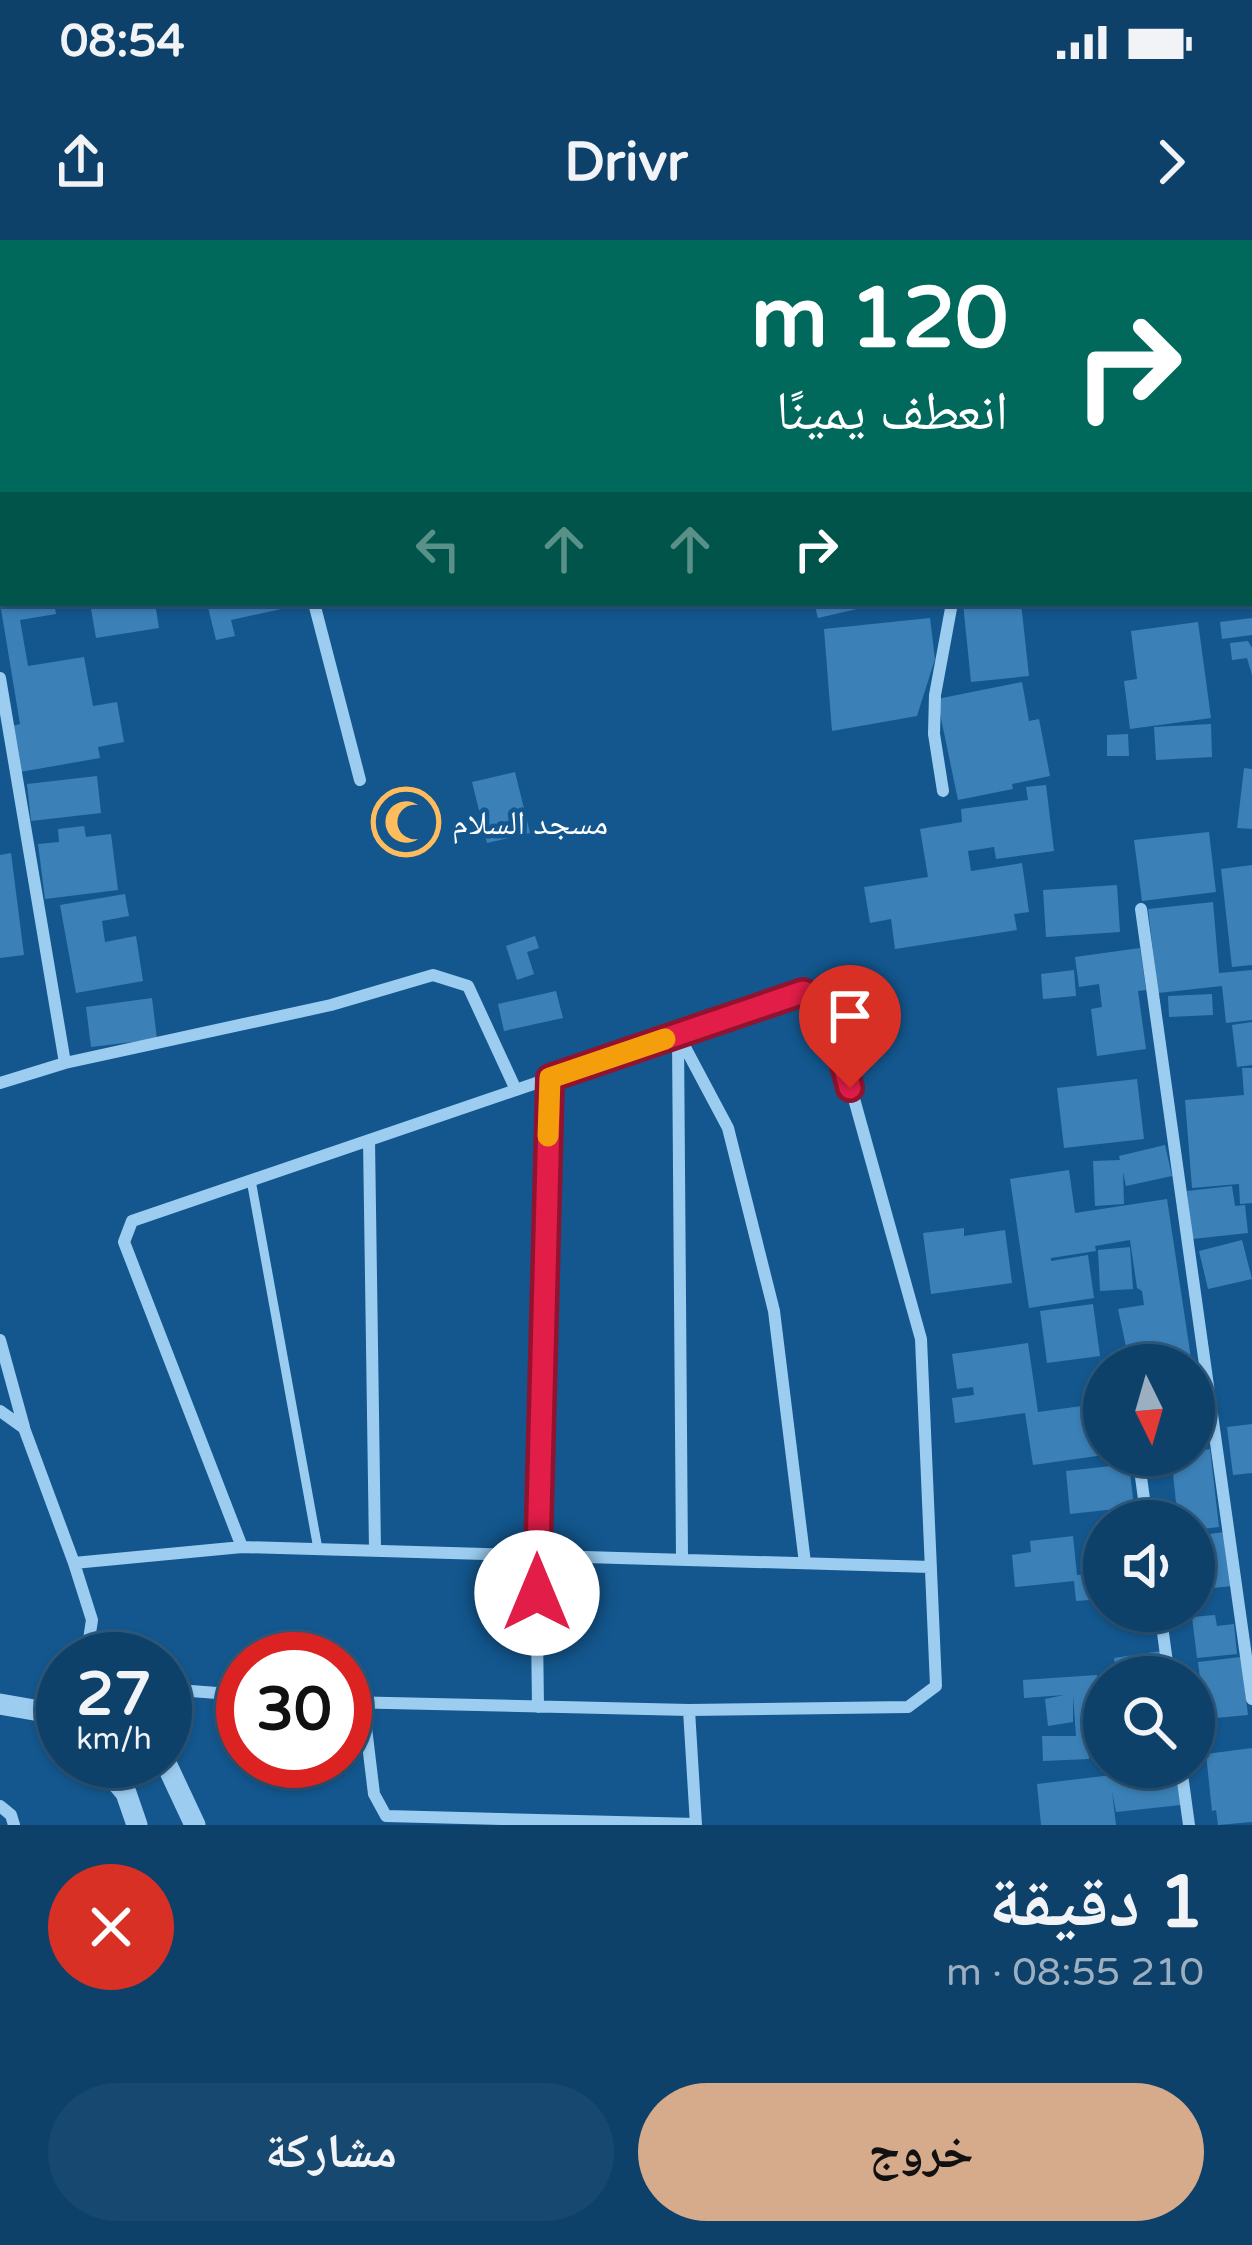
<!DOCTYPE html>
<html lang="ar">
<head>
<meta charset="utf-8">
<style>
  :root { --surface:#0e416a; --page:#174870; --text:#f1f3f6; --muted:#9bafc1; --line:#2e5a7e; --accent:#d6ab8b }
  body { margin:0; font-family:"Varela Round","Noto Naskh Arabic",sans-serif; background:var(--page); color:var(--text); direction:rtl; height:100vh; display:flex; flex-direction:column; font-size:45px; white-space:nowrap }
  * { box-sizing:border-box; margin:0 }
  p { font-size:39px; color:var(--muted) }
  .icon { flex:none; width:66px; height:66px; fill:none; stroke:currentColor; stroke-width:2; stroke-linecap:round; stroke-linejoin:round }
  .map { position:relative; height:1585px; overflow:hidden; direction:ltr }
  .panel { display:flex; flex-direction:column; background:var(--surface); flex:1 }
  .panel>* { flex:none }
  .hud { position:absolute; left:0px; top:0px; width:1254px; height:366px; box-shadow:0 3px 9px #0004,0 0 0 3px var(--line); direction:rtl; background:#00695c; color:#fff; overflow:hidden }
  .needle { width:78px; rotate:175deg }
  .tools { position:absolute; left:1083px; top:1104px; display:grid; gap:24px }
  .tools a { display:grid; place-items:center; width:132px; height:132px; border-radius:50%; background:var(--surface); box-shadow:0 3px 9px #0004,0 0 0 3px var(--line); font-size:60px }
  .speed { position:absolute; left:36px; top:1392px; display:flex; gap:24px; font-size:60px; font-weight:700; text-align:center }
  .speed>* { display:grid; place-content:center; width:156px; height:156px; border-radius:50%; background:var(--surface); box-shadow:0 3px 9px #0004,0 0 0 3px var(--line); line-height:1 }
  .speed small { font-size:30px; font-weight:400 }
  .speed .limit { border:18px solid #d22; background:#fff; color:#111 }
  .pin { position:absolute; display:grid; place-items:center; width:102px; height:102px; color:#fff; margin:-123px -51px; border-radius:50% 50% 50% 0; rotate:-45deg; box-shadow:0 0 12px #0007 }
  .pin .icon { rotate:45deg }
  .me { position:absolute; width:132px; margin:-66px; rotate:0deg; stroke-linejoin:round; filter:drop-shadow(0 0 9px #0008) }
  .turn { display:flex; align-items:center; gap:42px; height:252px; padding:0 48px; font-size:54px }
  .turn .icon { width:156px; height:156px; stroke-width:2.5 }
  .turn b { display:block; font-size:84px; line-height:102px }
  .lanes { display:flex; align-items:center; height:114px; padding:0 48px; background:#0003; justify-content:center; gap:60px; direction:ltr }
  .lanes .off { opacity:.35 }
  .round { display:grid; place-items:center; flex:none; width:126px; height:126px; border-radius:63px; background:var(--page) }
  .head { display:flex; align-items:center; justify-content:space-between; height:204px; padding:0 48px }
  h1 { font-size:72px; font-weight:700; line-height:90px }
  .button { display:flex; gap:24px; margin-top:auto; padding:24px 48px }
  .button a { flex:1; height:138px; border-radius:72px; background:var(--accent); color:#111; font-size:48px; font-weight:700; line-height:138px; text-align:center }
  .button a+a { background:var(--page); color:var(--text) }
  .status { display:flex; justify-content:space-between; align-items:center; height:84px; padding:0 60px; background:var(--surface); direction:ltr }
  .status svg { height:33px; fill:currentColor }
  header { display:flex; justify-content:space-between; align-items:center; height:156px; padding:0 48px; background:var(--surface); font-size:54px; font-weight:700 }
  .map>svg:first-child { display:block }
</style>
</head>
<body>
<div class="status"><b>08:54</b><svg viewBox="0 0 49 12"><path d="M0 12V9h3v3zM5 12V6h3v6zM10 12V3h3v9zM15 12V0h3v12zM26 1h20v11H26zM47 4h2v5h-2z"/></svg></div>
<header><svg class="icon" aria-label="forward" viewBox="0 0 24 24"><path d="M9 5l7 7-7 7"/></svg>Drivr<svg class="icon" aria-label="share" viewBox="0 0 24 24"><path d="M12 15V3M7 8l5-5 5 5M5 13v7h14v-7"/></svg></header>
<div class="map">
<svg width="1252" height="1585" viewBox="0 0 1252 1585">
  <rect width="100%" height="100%" fill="#13578e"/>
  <path fill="#3b81b7" d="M0,363h54l2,11 -36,6 8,46 56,-9 9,49 24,-4 7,40 -26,5 2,11 -80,14 -8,-46 8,-2z
    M90,363h65l4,25 -63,10z
    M207,363h78l1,5 -55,12 4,16 -19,4z
    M814,363h60v2l-56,13z
    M963,363h58l8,73 -58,6z
    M930,378l5,41 -18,57 -85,15 -8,-102z
    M1252,378v17l-30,4 -2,-17z
    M1198,382l13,96 -81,11 -6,-48 13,-2 -6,-48z
    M1248,401l4,7v27l-5,-17 -15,2 -2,-17z
    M1022,442l7,39 10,-2 11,57 -38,8 1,5 -55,11 -21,-101z
    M1211,484l1,33 -56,3 -2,-33z
    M1128,494l1,22h-22v-21z
    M1244,528l8,1v60l-15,-1z
    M515,532l15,61 -43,10 -15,-61z
    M97,536l4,37 -70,8 -4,-37z
    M1046,545l8,66 -58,8 -2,-12 -26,4 3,20 51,-8 7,49 -15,2 3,16 -122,19 -4,-30 -21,4 -6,-36 64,-10 -8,-48 42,-7 -1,-13 67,-9 -2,-13z
    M84,586l2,11 25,-3 7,56 -73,9 -7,-55 21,-2 -1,-13z
    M1209,592l7,60 -74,9 -8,-61z
    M11,613l13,102 -24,3v-103z
    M1252,625v100l-20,2 -11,-98z
    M1117,645l3,47 -74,5 -3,-47z
    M125,654l4,22 -27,5 3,21 31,-6 7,45 -67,12 -16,-88z
    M1213,662l6,71 33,-3v50l-26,3 -4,-37 -64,7 -10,-84z
    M535,696l4,12 -12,4 7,22 -17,6 -11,-34z
    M1140,708l6,42 -8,1 8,58 -49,7 -6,-47 11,-2 -3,-23 -20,3 -4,-30z
    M1074,730l2,26 -33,3 -2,-25z
    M556,751l7,27 -59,13 -6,-27z
    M1212,754l1,21 -44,2 -1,-21z
    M152,758l5,41 -66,8 -5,-40z
    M1252,782v43l-15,2 -5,-42z
    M1242,828h10v135l-12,1 -1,-20 -47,4 -7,-88 59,-5z
    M1137,839l7,60 -80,9 -7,-60z
    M1165,905l7,31 -46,10 -3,-14 1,32 -29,2 -2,-45 27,-1 -1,-4z
    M1069,930l6,43 92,-14 25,166h-62l-12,-56 26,-4 -2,-14 -5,-3 -7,-48 -35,6 1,5 -45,7v3l37,-6 6,43 -65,10 -19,-129z
    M1232,946l3,20 10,-1 3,28 -56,6 -5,-48z
    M964,988v8l41,-6 7,53 -81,11 -8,-61z
    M1242,1000l10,39 -44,10 -9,-38z
    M1130,1007l3,42 -33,2 -2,-41z
    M1093,1064l7,52 -53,7 -7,-52z
    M1028,1103l10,69 66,-9v52l-71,10 -8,-52 -70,10 -3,-25 22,-3 -1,-8 -16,2 -5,-35z
    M1205,1150l5,43 -16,2v-44z
    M1252,1184v49l-19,2 -6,-48z
    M1210,1209l9,78 -25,3v-9h-16l-7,-66h23v-4z
    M1129,1224l5,43 -64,7 -4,-43z
    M1225,1292l7,54 -38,4v-54z
    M1073,1296l4,39 27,-3v27l-28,2 -2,-20 -59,6 -3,-32 19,-3 -1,-11z
    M1215,1375l2,11 17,-2 3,30 -40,4 -5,-41z
    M1161,1411l4,26h-48l-3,-19z
    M1241,1417l7,58 -43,4 -7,-57z
    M1097,1435l3,57h-13l2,27 -46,2 -1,-25h34l-3,-41v27l-25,4 -3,-27 19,-4 -40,3 -1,-18z
    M1252,1508v74l-34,3 -2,-15 -4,1 -6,-57z
    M1111,1527h66l4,38 -65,7 -4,-21 4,34h-75l-4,-41 75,-9z"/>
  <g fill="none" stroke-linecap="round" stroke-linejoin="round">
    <path stroke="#9ccdf1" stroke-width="9" d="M1244,0v3
      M1251,68l1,9
      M251,940l67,369"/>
    <path stroke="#9ccdf1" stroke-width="12" d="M190,0l2,3
      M383,0l1,3
      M520,0l1,3
      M682,0l1,3
      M850,0l12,3
      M887,0l1,3
      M753,3l10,-3
      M1251,116h1
      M0,287l3,-1
      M314,363l46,177
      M0,438l65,385
      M943,551l-9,-57 1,-39 17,-92
      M1141,669l111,790
      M678,794l50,94 46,183 31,252
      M678,798l4,521
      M0,843l65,-20 266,-58 102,-30 35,11 48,104
      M369,900l6,410
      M0,1100l24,87
      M0,1171l24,17 50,135 18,57 -6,39
      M1138,1215l9,66
      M242,1307l-118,-305 8,-21 671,-229 24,10 94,337 15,347 -28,21 -219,3 -344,-8
      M74,1323l168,-16 689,20
      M1160,1371l9,66
      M165,1449l78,6
      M363,1463l11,91 12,22 310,8
      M538,1467l-2,-152 14,-477
      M689,1470l7,115
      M1181,1527l8,58
      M0,1566l11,9 3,10"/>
    <path stroke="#9ccdf1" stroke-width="21" d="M0,1464l63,11
      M99,1521l27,32 11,32
      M165,1521l30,64"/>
  </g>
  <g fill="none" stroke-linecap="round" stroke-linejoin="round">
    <defs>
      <path id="route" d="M537,1353l13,-515 253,-86 24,10 23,86"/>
    </defs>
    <use href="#route" stroke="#92132f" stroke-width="30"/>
    <use href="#route" stroke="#e11d48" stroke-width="21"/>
    <path stroke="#f59e0b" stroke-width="21" d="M548,896l2,-58 115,-39"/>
  </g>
  <defs>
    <symbol id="mosque-ring" viewBox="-11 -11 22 22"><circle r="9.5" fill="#13578e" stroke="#ffbc5c" stroke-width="1.5"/><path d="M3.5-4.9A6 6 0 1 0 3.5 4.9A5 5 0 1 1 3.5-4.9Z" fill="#ffbc5c"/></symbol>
  </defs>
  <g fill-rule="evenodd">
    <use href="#mosque-ring" x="368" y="544" width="76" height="76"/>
  </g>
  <g text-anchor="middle" stroke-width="9" stroke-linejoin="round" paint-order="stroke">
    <g font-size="33" fill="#fff" stroke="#13578e" text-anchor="start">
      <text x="452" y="594">مسجد السلام</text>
    </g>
  </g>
</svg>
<div class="tools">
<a><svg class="needle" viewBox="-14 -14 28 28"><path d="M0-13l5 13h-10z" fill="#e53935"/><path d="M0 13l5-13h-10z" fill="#9bafc1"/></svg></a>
<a><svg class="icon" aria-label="sound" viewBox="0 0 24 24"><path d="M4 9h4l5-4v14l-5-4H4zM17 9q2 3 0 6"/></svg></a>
<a><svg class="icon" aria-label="search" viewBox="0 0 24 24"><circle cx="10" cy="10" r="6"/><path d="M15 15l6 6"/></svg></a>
</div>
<div class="speed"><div>27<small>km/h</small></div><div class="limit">30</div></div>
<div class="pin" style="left:850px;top:848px;background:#d93025"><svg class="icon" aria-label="arrive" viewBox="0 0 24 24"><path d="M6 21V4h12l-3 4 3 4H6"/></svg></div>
<svg class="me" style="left:537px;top:1353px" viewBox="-20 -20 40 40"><circle r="19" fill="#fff"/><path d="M0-13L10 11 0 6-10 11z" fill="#e11d48"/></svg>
<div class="hud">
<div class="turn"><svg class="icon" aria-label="right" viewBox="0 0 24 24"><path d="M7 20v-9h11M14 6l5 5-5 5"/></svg><div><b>120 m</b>انعطف يمينًا</div></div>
<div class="lanes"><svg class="icon off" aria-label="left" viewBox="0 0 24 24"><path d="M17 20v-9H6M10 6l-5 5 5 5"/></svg><svg class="icon off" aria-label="ahead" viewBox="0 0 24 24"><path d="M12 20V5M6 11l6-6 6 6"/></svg><svg class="icon off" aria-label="ahead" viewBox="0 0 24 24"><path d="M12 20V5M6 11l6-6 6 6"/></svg><svg class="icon" aria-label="right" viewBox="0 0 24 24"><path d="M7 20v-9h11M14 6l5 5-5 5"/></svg></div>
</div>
</div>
<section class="panel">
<div class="head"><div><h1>1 دقيقة</h1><p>210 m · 08:55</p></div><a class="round" style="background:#d93025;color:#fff"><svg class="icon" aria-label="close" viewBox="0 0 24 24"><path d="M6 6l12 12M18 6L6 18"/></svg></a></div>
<div class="button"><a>خروج</a><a>مشاركة</a></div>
</section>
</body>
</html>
